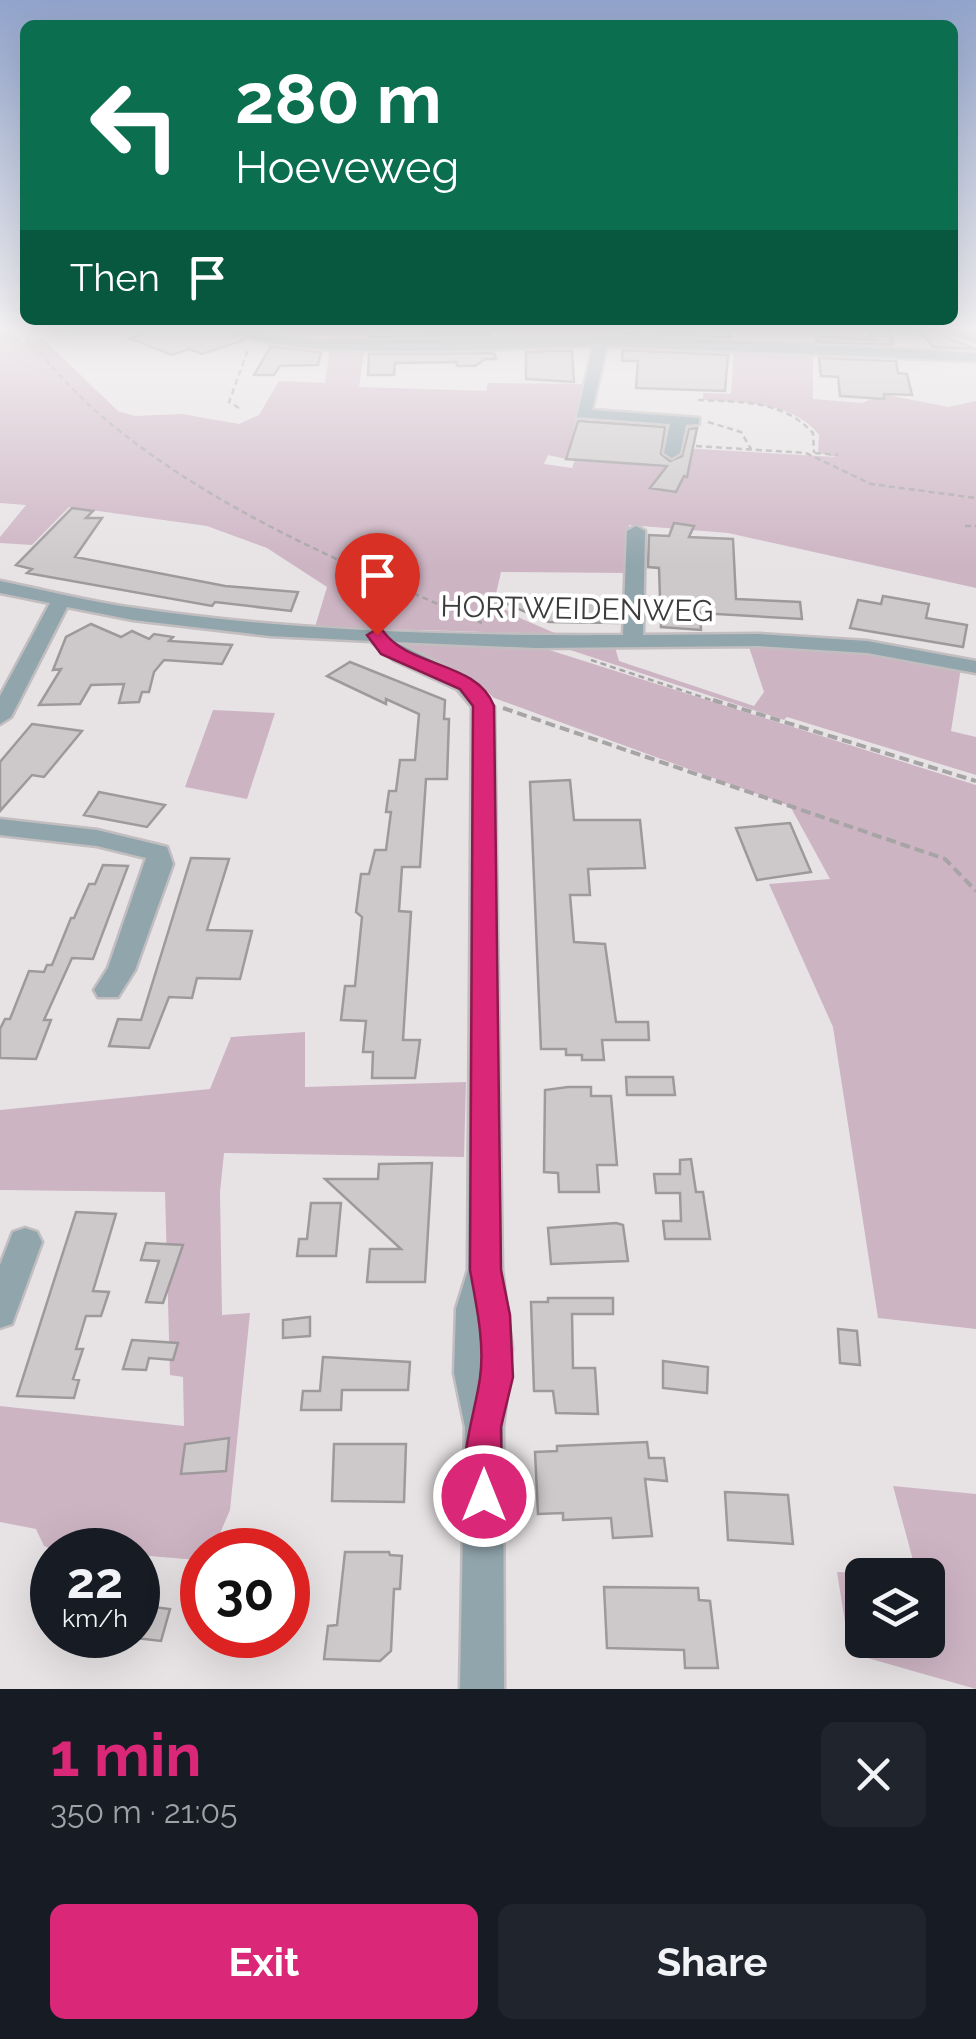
<!DOCTYPE html>
<html lang="en">
<head>
<meta charset="utf-8">
<style>
  :root { --surface:#171b24; --page:#20242c; --text:#f1f3f6; --muted:#9ea1a6; --accent:#db2777 }
  body { margin:0; font-family:Raleway,sans-serif; background:var(--page); color:var(--text); height:100vh; display:flex; flex-direction:column; font-size:38px; white-space:nowrap }
  * { box-sizing:border-box; margin:0 }
  p { font-size:32px; color:var(--muted) }
  .icon { flex:none; width:55px; height:55px; fill:none; stroke:currentColor; stroke-width:2; stroke-linecap:round; stroke-linejoin:round }
  .map { position:relative; height:1689px; overflow:hidden }
  .panel { display:flex; flex-direction:column; background:var(--surface); flex:1 }
  .panel>* { flex:none }
  .top-card { position:absolute; left:20px; top:20px; width:938px; height:305px; border-radius:15px; box-shadow:0 10px 40px #0002; background:#0b6e4f; color:#fff; overflow:hidden }
  .buttons { position:absolute; left:845px; top:1558px; display:grid; gap:20px }
  .buttons a { display:grid; place-items:center; width:100px; height:100px; border-radius:15px; background:var(--surface); box-shadow:0 10px 40px #0002; font-size:50px }
  .speed { position:absolute; left:30px; top:1528px; display:flex; gap:20px; font-size:50px; font-weight:700; text-align:center }
  .speed>* { display:grid; place-content:center; width:130px; height:130px; border-radius:50%; background:var(--surface); box-shadow:0 10px 40px #0002; line-height:1 }
  .speed small { font-size:25px; font-weight:400 }
  .speed .limit { border:15px solid #d22; background:#fff; color:#111 }
  .pin { position:absolute; display:grid; place-items:center; width:85px; height:85px; color:#fff; margin:-102px -42px; border-radius:50% 50% 50% 0; rotate:-45deg; box-shadow:0 0 10px #0007 }
  .pin .icon { rotate:45deg }
  .me { position:absolute; width:110px; margin:-55px; rotate:0deg; stroke-linejoin:round; filter:drop-shadow(0 0 8px #0008) }
  .turn { display:flex; align-items:center; gap:35px; height:210px; padding:0 50px; font-size:45px }
  .turn .icon { width:130px; height:130px; stroke-width:2.5 }
  .turn b { display:block; font-size:70px; line-height:85px }
  .then { display:flex; align-items:center; height:95px; padding:0 50px; background:#0003; gap:20px; font-size:38px }
  .round { display:grid; place-items:center; flex:none; width:105px; height:105px; border-radius:15px; background:var(--page) }
  .headline { display:flex; align-items:center; justify-content:space-between; height:170px; padding:0 50px }
  h1 { font-size:60px; font-weight:700; line-height:75px; color:var(--accent) }
  .button { display:flex; gap:20px; margin-top:auto; padding:20px 50px }
  .button a { flex:1; height:115px; border-radius:15px; background:var(--accent); color:#fff; font-size:40px; font-weight:700; line-height:115px; text-align:center }
  .button a+a { background:var(--page); color:var(--text) }
  .map>svg:first-child { display:block }
</style>
</head>
<body>
<div class="map">
<svg width="976" height="1689" viewBox="0 0 976 1689">
  <rect width="100%" height="100%" fill="#e7e3e5"/>
  <path fill="#cdb4c3" d="M0,329h13l9,14 21,-4 75,72 17,5 47,-2 57,10 20,-9 20,-34 46,2 5,-35 35,-1 -6,40 127,4 2,-8 98,1 -20,75 -18,-4 -4,9 28,4 3,-8 105,8 2,-20 155,9 -19,-4 1,-18c-25,-34 -78,-32 -116,-35v-7l28,1 3,-46 79,5v46l49,4 21,-9 65,13 28,-6v187l-248,-55 -99,-8v48l-128,-1 -5,22 9,15 15,9 37,16 -242,-7 12,-40 -60,-39 -60,-22 -138,-19 -37,38 -32,-2v-6l26,-32 -26,-2z
    M401,642l142,6 433,137v544l-98,-11 -45,-291 -64,-143 61,-5 -40,-73 -296,-108 -12,-11 -85,-42z
    M561,647h54l4,14 135,45 10,-14 -15,-45 76,1 136,20 -10,63 25,6v38l-189,-58 -3,3z
    M213,710l62,3 -28,86 -62,-12z
    M305,1032v55l161,-5 -2,75 -240,-4 -4,39 2,123 28,-2 -20,197 -12,28 -21,22 -59,-5v-5h-84l-10,-4 -8,-17 -36,-7v-116l184,20 -1,-49 -13,-2 -5,-183 -165,-2v-80l210,-21 21,-52z
    M893,1486l83,8v195l-126,-36 -13,-81 76,3h-51v65h66v-65h-11z"/>
  <path fill="#cdc9cb" stroke="#9e9a9c" stroke-width="2.5" d="M156,329h68l20,11 -42,14 -13,-5 -17,6 -43,-17z
    M371,329h117l2,6 -120,2z
    M624,329h106v8l-106,-3z
    M869,329h20l4,16 -76,-3 -1,-6 57,4z
    M918,329h21l4,7 33,13 -43,-2z
    M271,346l50,6 -3,13 -38,1 -6,9h-20z
    M623,350l105,5 -3,36 -89,-3 2,-27h-16z
    M548,351h24l2,31 -48,-3v-27z
    M494,353l2,6h-11l-10,7h-18v-4l-62,1 -1,12h-26l1,-21z
    M819,358l77,3 2,12 9,1 5,21 -28,-1v5l-44,-3 -2,-19 -17,-1z
    M578,421l87,6 -4,27 9,7 12,-5 7,-27 8,-1 -10,49 -3,-1 -8,16 -26,-4 17,-22 -101,-7z
    M72,508l21,3 -7,7h16l-27,39 150,29 73,6 -7,19 -76,-9 -3,4 -185,-33 5,-4 -16,-4z
    M674,523l20,3 -5,11 44,2 3,60 64,3 2,17 -102,-6 1,17 -40,-3 -2,-59 -11,-1 1,-32 20,1z
    M883,596l46,8 -3,14 41,7 -4,22 -113,-19 8,-28 23,4z
    M498,600l118,1 2,22 -69,-1z
    M91,624l30,13 11,-6 17,8 5,-5 19,3 -4,4 63,4 -10,19 -58,-4 -10,12 -5,20h-7l-3,10 -20,1 5,-19 -33,1 -11,19 -41,1 22,-36 -8,1 13,-33z
    M350,662l95,38 -1,19h5l-2,60h-21l-6,88h-18l-3,44 12,1 -8,128h17l-5,38h-43l1,-26h-10l3,-31 -25,-1 4,-34h10l7,-69 -6,-5 5,-38h8l6,-24h11l5,-38h-5l3,-21h7l4,-31h15l4,-46 -33,-15v5l-59,-28z
    M32,724l50,7 -38,46 -12,-2 -32,36v-49z
    M570,780l4,40h66l5,48 -57,1 2,26h-20l4,47 31,2 11,78h32l1,18h-47l2,20h-22v-5h-16v-6h-25l-11,-267z
    M99,792l66,13 -18,22 -63,-12z
    M790,823l21,49 -54,8 -21,-52z
    M191,858l38,1 -22,71 45,1 -12,48 -43,-1 -5,20 -23,-1 -20,51 -40,-2 9,-27 23,1z
    M103,865l25,1 -35,93 -21,-1 -28,62h7l-15,39 -36,-1v-29l5,-10h5l19,-48 15,1 3,-7h5l19,-47h3l15,-34h6z
    M626,1077h47l2,18h-48z
    M568,1087h23v9h20l6,69h-20l2,27h-40l-1,-19 -14,-1 1,-82z
    M691,1159l5,33h7l7,47h-45l-2,-18h18l-1,-28h-24l-2,-19h26v-14z
    M432,1163l-7,119h-58l3,-33h31l-76,-70h53l1,-15z
    M311,1203h30l-5,53h-39l2,-17h8z
    M76,1212l40,2 -23,77 16,1 -8,24h-15l-10,33h7l-10,30 6,1 -5,18 -57,-2z
    M616,1223l7,2 5,36 -77,3 -3,-36z
    M146,1243l37,2 -20,58 -17,-1 13,-41 -18,-1z
    M548,1298h65v16h-41l1,54h22l3,46 -42,-1 -3,-22h-19l-3,-89h17z
    M310,1317v19l-27,2v-18z
    M838,1329l19,2 3,34 -20,-2z
    M132,1340l46,3 -5,17 -24,-2 -3,12 -23,-1z
    M323,1357l87,5 -2,28h-66l-1,20h-40l2,-19h17z
    M663,1361l45,6 -1,26 -44,-5z
    M229,1438l-3,33 -45,3 4,-30z
    M647,1442l2,16h15l3,23 -22,-2 7,57 -39,2 -2,-20 -48,2v-7l-25,1 -3,-62 22,-1v-5z
    M334,1444h72l-2,58 -72,-1z
    M725,1492l63,3 5,49 -65,-4z
    M345,1552h44l1,3 12,1 -2,33h-6l-3,62 -11,10 -56,-2 4,-33 9,-1z
    M604,1587l94,1 1,12 11,1 8,67h-33l-1,-18 -77,-2z
    M145,1606l25,3 -9,32 -26,-3z"/>
  <g fill="none" stroke-linecap="round" stroke-linejoin="round">
    <defs>
      <path id="minor" d="M228,329l83,12 335,-4 330,16v8l-369,-15 -15,64 107,8v6l-13,1 -6,28 -8,5 -8,-5 6,-29 -93,-7 16,-71c-72,1 -316,18 -365,-17z
        M942,329l34,5v9l-32,-11z
        M636,526l9,5 -2,104 116,-1 108,7 109,20v12l-109,-20 -108,-7 -223,2 -141,-6 77,38 22,27 8,563 10,79 -9,78 1,262h-44l5,-262 -11,-54 2,-64 12,-39 4,-563 -15,-18 -63,-29 -23,-19 -101,-5 -137,-16 -66,-13 -56,110 -11,7v-28l50,-93 -50,-10v-12c45,9 90,21 135,27 160,24 326,28 488,27l4,-104z
        M0,819l97,11 70,17 6,17 -38,106 -17,27h-20l-4,-7 14,-22 38,-110 -49,-12 -97,-11z
        M25,1228l12,4 5,10 -30,82 -12,4v-63l13,-33z"/>
    </defs>
    <use href="#minor" stroke="#c2bec0" stroke-width="5"/>
    <path stroke="#a7a4a5" stroke-width="2.5" stroke-dasharray="6 4" stroke-linecap="butt" d="M19,329c30,35 60,70 97,99 108,87 239,140 366,195
      M698,400c42,2 85,0 115,33l1,20
      M239,408l-10,-6 20,-55
      M708,422l33,10 10,17
      M696,446l110,7
      M806,453l65,31 105,14
      M815,453l23,2
      M965,526h11
      M591,660l129,43"/>
    <path stroke="#a7a4a5" stroke-width="4" stroke-dasharray="10 5" stroke-linecap="butt" d="M713,700l263,81
      M503,708l442,151 31,32"/>
    <use href="#minor" fill="#91a5ac" fill-rule="evenodd"/>
  </g>
  <linearGradient id="sky" x2="0" y2="1"><stop stop-color="#92a4cc"/><stop offset="0.58" stop-color="#f4f2f3"/><stop offset="1" stop-color="#f4f2f3" stop-opacity="0"/></linearGradient>
  <rect width="976" height="566" fill="url(#sky)"/>
  <path fill="#db2777" stroke="#8e194d" stroke-width="2.5" d="M377,629l6,2c26,37 94,30 111,75l7,564 9,45 3,62 -12,50 1,69 -5,13 -13,5 -12,-5c-18,-42 2,-89 8,-131 5,-35 -4,-74 -10,-108l3,-564 -13,-17 -79,-35 -14,-19z"/>
  <g text-anchor="middle" stroke-width="8" stroke-linejoin="round" paint-order="stroke">
    <g font-size="30" fill="#3d3c3c" stroke="#fff">
      <text transform="translate(577 609) rotate(1)" y="10">HORTWEIDENWEG</text>
    </g>
  </g>
</svg>
<div class="buttons">
<a><svg class="icon" aria-label="layers" viewBox="0 0 24 24"><path d="M12 4l9 5-9 5-9-5zM3 14l9 5 9-5"/></svg></a>
</div>
<div class="speed"><div>22<small>km/h</small></div><div class="limit">30</div></div>
<div class="pin" style="left:377px;top:635px;background:#d93025"><svg class="icon" aria-label="arrive" viewBox="0 0 24 24"><path d="M6 21V4h12l-3 4 3 4H6"/></svg></div>
<svg class="me" style="left:484px;top:1496px" viewBox="-20 -20 40 40"><circle r="17" fill="#db2777" stroke="#fff" stroke-width="3"/><path d="M0-11L8 9 0 5-8 9z" fill="#fff"/></svg>
<div class="top-card">
<div class="turn"><svg class="icon" aria-label="left" viewBox="0 0 24 24"><path d="M17 20v-9H6M10 6l-5 5 5 5"/></svg><div><b>280 m</b>Hoeveweg</div></div>
<div class="then">Then<svg class="icon" aria-label="arrive" viewBox="0 0 24 24"><path d="M6 21V4h12l-3 4 3 4H6"/></svg></div>
</div>
</div>
<section class="panel">
<div class="headline"><div><h1>1 min</h1><p>350 m · 21:05</p></div><a class="round"><svg class="icon" aria-label="close" viewBox="0 0 24 24"><path d="M6 6l12 12M18 6L6 18"/></svg></a></div>
<div class="button"><a>Exit</a><a>Share</a></div>
</section>
</body>
</html>
